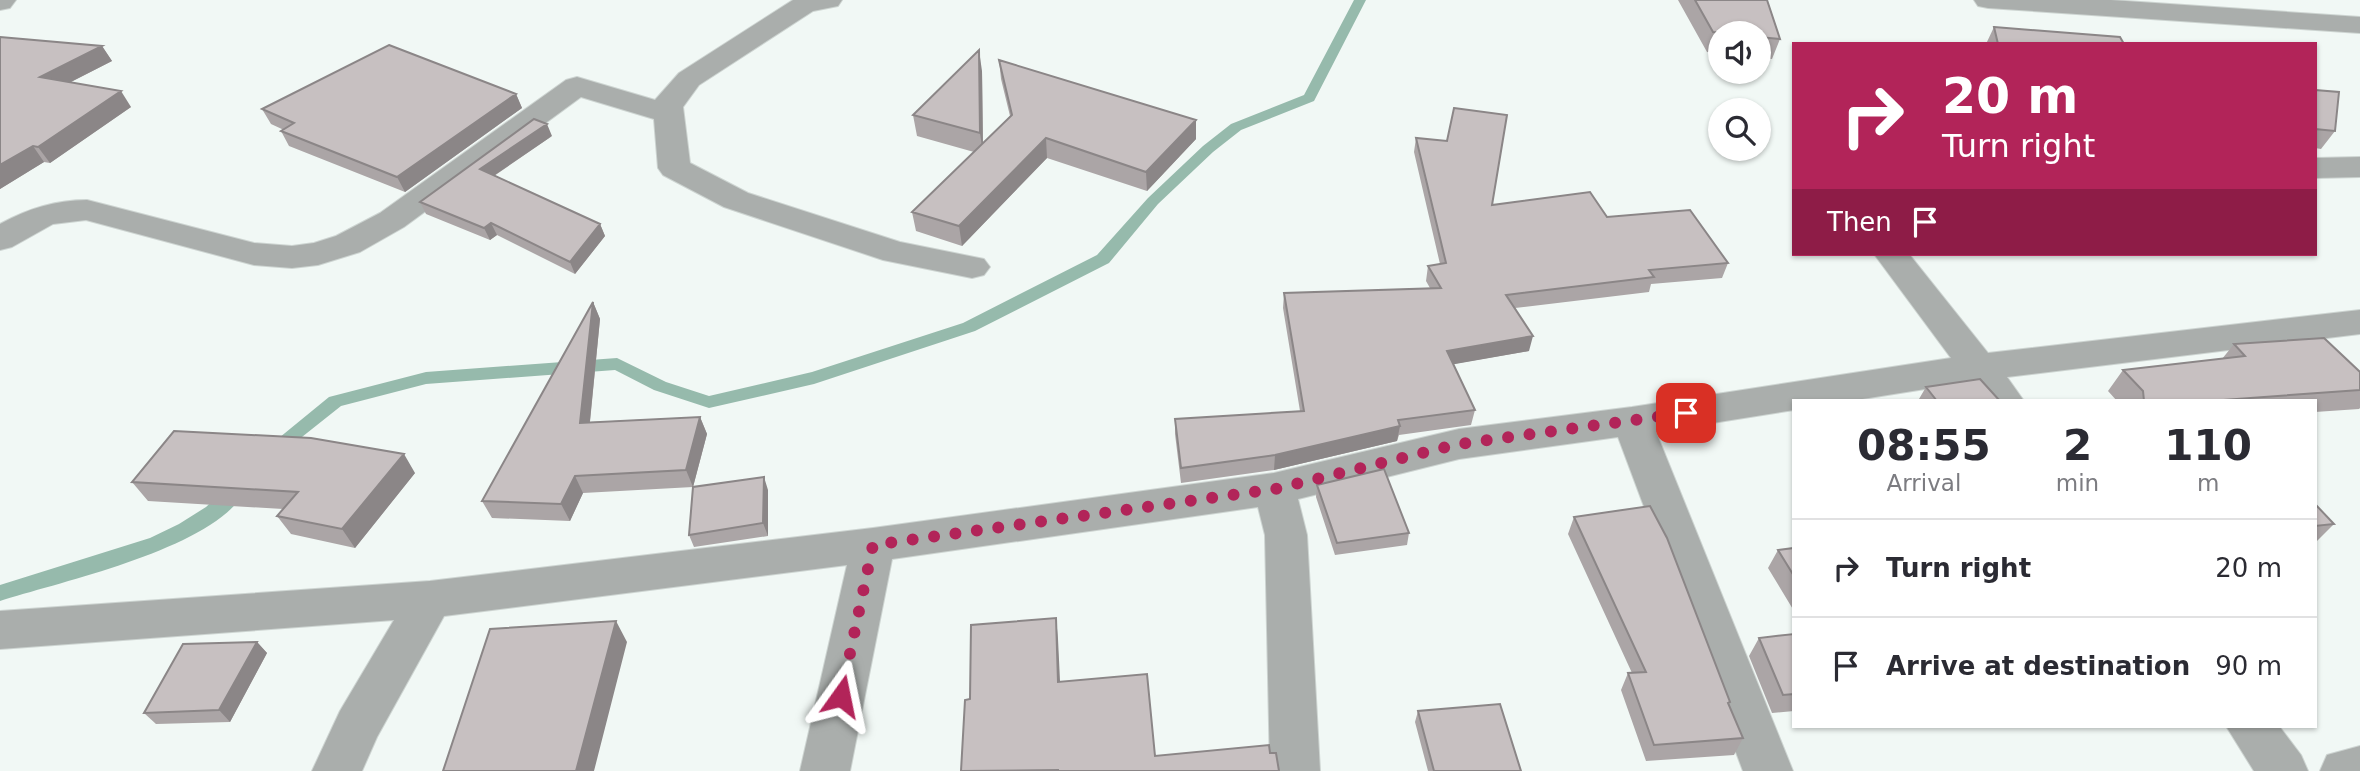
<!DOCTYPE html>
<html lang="en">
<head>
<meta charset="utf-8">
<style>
  :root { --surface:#fff; --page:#f7f7f7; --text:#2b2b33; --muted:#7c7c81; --line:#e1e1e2 }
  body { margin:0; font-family:"DejaVu Sans",sans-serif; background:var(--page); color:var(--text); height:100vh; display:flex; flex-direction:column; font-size:26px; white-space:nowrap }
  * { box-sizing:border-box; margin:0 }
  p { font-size:23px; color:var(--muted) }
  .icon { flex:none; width:38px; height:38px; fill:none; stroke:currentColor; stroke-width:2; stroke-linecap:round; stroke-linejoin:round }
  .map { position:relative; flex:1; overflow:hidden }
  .sheet { position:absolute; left:1792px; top:399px; width:525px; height:329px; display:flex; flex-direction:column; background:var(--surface); border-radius:0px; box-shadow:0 2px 5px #0004 }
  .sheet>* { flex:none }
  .guide { position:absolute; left:1792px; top:42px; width:525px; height:214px; border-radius:0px; box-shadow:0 2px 5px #0004; background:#b22459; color:#fff; overflow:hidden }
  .controls { position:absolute; left:1708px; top:21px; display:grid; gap:14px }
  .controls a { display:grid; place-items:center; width:63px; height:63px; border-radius:50%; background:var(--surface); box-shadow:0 2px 5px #0004; font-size:35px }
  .pin { position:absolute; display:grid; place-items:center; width:60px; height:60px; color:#fff; margin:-30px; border-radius:14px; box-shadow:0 4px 10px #0006 }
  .me { position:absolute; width:77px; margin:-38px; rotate:12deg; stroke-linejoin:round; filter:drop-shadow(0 0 5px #0008) }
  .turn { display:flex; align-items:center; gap:24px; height:147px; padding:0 35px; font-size:32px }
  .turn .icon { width:91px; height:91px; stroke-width:2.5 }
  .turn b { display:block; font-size:49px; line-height:60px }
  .then { display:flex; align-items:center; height:66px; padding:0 35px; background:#0003; gap:14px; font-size:26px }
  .eta { display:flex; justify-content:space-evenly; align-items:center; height:119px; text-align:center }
  .eta b { font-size:42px; font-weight:700; line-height:49px }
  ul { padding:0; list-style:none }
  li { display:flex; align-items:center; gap:21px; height:98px; padding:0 35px; border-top:2px solid var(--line) }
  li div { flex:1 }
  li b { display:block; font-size:26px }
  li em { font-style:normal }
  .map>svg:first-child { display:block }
</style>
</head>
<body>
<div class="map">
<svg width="2360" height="771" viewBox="0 0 2360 771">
  <rect width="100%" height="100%" fill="#f1f8f5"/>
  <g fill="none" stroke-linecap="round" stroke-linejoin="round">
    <path fill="#96baac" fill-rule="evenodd" d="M1354,0h12l-52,101 -73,29 -28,22 -55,52 -49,59 -134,68 -161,53 -105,24 -55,-18 -39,-20 -189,14 -85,22 -63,50h-12l-3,-5 66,-54 97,-25 191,-14 49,24 43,14 103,-24 151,-49 134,-68 51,-57 55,-52 28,-22 73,-29z
      M237,483l7,2 2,5c-32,59 -184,91 -246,111v-16l150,-47 29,-14 27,-17 24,-22z"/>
    <defs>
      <path id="minor" d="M0,0h16l-6,8 -10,2z
        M793,0h49l-4,6 -25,5 -77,50 -37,24 -16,22 7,56 58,30 152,49 84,17 6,8 -6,8 -12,3 -89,-18 -159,-53 -61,-32 -5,-7 -4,-49 -73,-22 -177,130 -44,25 -42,13 -26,3 -38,-3 -168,-45 -33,4 -41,23 -12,3v-26c27,-15 55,-24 87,-24l167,43 38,3 22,-3 22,-7 44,-23 186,-133 11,-3 78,23 24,-27z
        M1974,0h137l249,17v16l-372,-25 -10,-2z
        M2360,157v20l-45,1v-20z
        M1874,254h35l79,99 372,-43v24l-353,43 17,24h-40l-15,-19 -119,19h-56v9l-138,22 137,339h-50l-125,-334 -159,22 -161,40 9,36 13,236h-50l-5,-236 -7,-28 -366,52 -42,212h-50l47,-206 -403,51 -67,121 -15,34h-50l28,-60 54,-91 -394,29v-38l430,-30 443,-53 401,-55 185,-44 173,-22 319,-49z
        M2226,726h53l22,29 7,16h-54z
        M2360,746v25h-40l7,-16z"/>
    </defs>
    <use href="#minor" stroke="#cdd4d1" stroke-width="2"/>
    <use href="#minor" fill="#aaaeac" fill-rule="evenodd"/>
  </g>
  <path fill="#aba5a6" d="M1678,0h89l13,39 -8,20 -13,-1v-25h-39v21l-13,-2z
    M1994,27l130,17h-138z
    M0,37l102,9 10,15 -41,21 60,25 -81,56 -6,-1 -44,27z
    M999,60l197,60v19l-49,52 -100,-33 -85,88 -46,-15 -4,-19 62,-60 -57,-16 -4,-21 69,-44 1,72 27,-27 -9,-37z
    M2315,90l20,41 -14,18 -6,-1z
    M516,94l6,14 -117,84 -116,-46 -8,-15 3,-1 -13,-6 -9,-15z
    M552,136l-58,40 106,48 5,12 -30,38 -78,-39 -7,5 -64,-26 -6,-12z
    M1416,138l76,67 115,12 121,46 -6,15 -71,6 -2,8 -134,16 14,43 -76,13 22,46 -4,15 -72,10 -2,6 -123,29 -93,13 -6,-49v-15l125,-8 -17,-103 1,-15 146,-5 -4,-7 2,-15 12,-2 -26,-112z
    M593,302l7,17 -10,103 110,-5 7,17 -14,53 -110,6 -13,28 -78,-3 -10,-17z
    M2234,344l126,28v36l-1,1 -44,3v-11h-198l-9,-10 15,-21 99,-11z
    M1926,387l74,14h-80l-1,-2z
    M415,473l-60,75 -64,-14 -14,-18 6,-7 -135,-8 -16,-19z
    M1317,485l92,48 -2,12 -72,10 -19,-58z
    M768,490v46l-74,11 -5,-12z
    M2315,504l19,20 -19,19z
    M1574,517l156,185 -1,3 14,33 -9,17 -88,6 -25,-71 7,-17h4l-64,-139z
    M1794,548v63l-26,-43 10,-18z
    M1794,634v77l-22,2 -23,-57 10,-18z
    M257,642l10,11 -37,69 -74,2 -12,-11z
    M1418,711l103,60h-93l-13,-49z"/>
  <path fill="#8b8687" d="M102,46l10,15 -61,31 -11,-15z
    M979,50l3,21 1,83 -3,-21z
    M121,91l10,16 -81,56 -12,-16z
    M516,94l6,14 -117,84 -8,-15z
    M1196,120v19l-49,52 -1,-19z
    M547,124l5,12 -66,45 -6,-12z
    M1046,138l1,20 -85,88 -3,-20z
    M33,146l11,16 -44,27v-24z
    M491,223l6,12 -7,5 -6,-12z
    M600,224l5,12 -30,38 -5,-12z
    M593,302l7,17 -12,121 -8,-17z
    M1533,336l-4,15 -85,15 3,-15z
    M700,417l7,17 -14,53 -7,-17z
    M1400,426l-3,15 -123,29 1,-15z
    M404,454l11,19 -60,75 -13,-19z
    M575,476l8,17 -13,28 -9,-17z
    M764,477l4,13v46l-5,-13z
    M1056,618l2,21 3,63 -3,-20z
    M616,621l11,21 -33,129h-18z
    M257,642l10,11 -37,69 -11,-12z"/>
  <path fill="#c7c0c1" stroke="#8b8687" stroke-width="2" d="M1695,0h72l13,39 -21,-2v-4h-30l-16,-1z
    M1994,27l126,10 4,7h-126z
    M0,37l102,9 -62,31 81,14 -83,56 -5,-1 -33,19z
    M389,45l127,49 -119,83 -116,-46 13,-8 -32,-14z
    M979,50l1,83 -67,-18z
    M999,60l197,60 -50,52 -100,-34 -87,88 -47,-14 100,-97z
    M2315,90l24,2 -4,39 -20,-2z
    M1454,108l53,7 -15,90 98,-13 17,25 83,-7 38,53 -79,7 5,7 -148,18 27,41 -86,15 28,59 -77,10 2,6 -125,29 -94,13 -6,-49 129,-8 -20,-118 157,-5 -13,-22 18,-3 -30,-125 31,3z
    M534,119l13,5 -67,45 120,55 -30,38 -79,-39 -7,5 -64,-26z
    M593,302l-13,121 120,-6 -14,53 -111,6 -14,28 -79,-3z
    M2324,338l36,34v18l-138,10 1,1h-79l-1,-10 -20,-21 122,-14 -11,-12z
    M1980,379l20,22h-63l-11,-14z
    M174,431l137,7 93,16 -62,75 -65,-13 21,-24 -166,-10z
    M1384,469l25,64 -72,10 -20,-58z
    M764,477l-1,46 -74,12 4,-48z
    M2315,504l19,20 -19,2z
    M1650,506l17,32 63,164 -2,1 15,35 -89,7 -26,-72 18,-1 -72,-155z
    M1794,548v28l-16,-26z
    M1056,618l2,64 89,-8 8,82 114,-11 1,8h6l3,18h-221v-1l-97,1 4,-71 5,-1 1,-74z
    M616,621l-40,150h-133l47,-142z
    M1794,634v60l-11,1 -24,-57z
    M257,642l-38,68 -75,3 39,-69z
    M1500,704l21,67h-87l-16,-60z"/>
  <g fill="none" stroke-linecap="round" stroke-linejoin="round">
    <path stroke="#b22459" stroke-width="12" stroke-dasharray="0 21.6" d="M841,696l32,-151 402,-56 184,-45 227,-31"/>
  </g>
</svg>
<div class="controls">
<a><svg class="icon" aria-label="sound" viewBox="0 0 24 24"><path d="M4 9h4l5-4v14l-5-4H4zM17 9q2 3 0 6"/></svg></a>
<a><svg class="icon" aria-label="search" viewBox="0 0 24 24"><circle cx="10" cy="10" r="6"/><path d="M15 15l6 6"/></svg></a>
</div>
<div class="pin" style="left:1686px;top:413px;background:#d93025"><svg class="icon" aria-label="arrive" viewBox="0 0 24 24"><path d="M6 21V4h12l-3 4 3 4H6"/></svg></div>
<svg class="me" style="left:841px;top:696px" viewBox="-20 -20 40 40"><path d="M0-17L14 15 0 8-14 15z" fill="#b22459" stroke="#fff" stroke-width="4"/></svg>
<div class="guide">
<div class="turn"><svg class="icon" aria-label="right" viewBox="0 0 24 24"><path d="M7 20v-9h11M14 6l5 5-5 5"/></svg><div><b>20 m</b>Turn right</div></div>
<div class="then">Then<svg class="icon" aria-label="arrive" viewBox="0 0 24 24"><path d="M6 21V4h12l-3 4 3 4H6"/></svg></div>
</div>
<section class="sheet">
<div class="eta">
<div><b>08:55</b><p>Arrival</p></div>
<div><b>2</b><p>min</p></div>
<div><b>110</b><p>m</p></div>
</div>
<ul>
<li><svg class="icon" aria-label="right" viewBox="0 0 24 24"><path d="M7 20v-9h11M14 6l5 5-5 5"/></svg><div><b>Turn right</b></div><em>20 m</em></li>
<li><svg class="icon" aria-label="arrive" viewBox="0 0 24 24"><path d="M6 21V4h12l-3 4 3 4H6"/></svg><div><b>Arrive at destination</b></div><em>90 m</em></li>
</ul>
</section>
</div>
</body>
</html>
